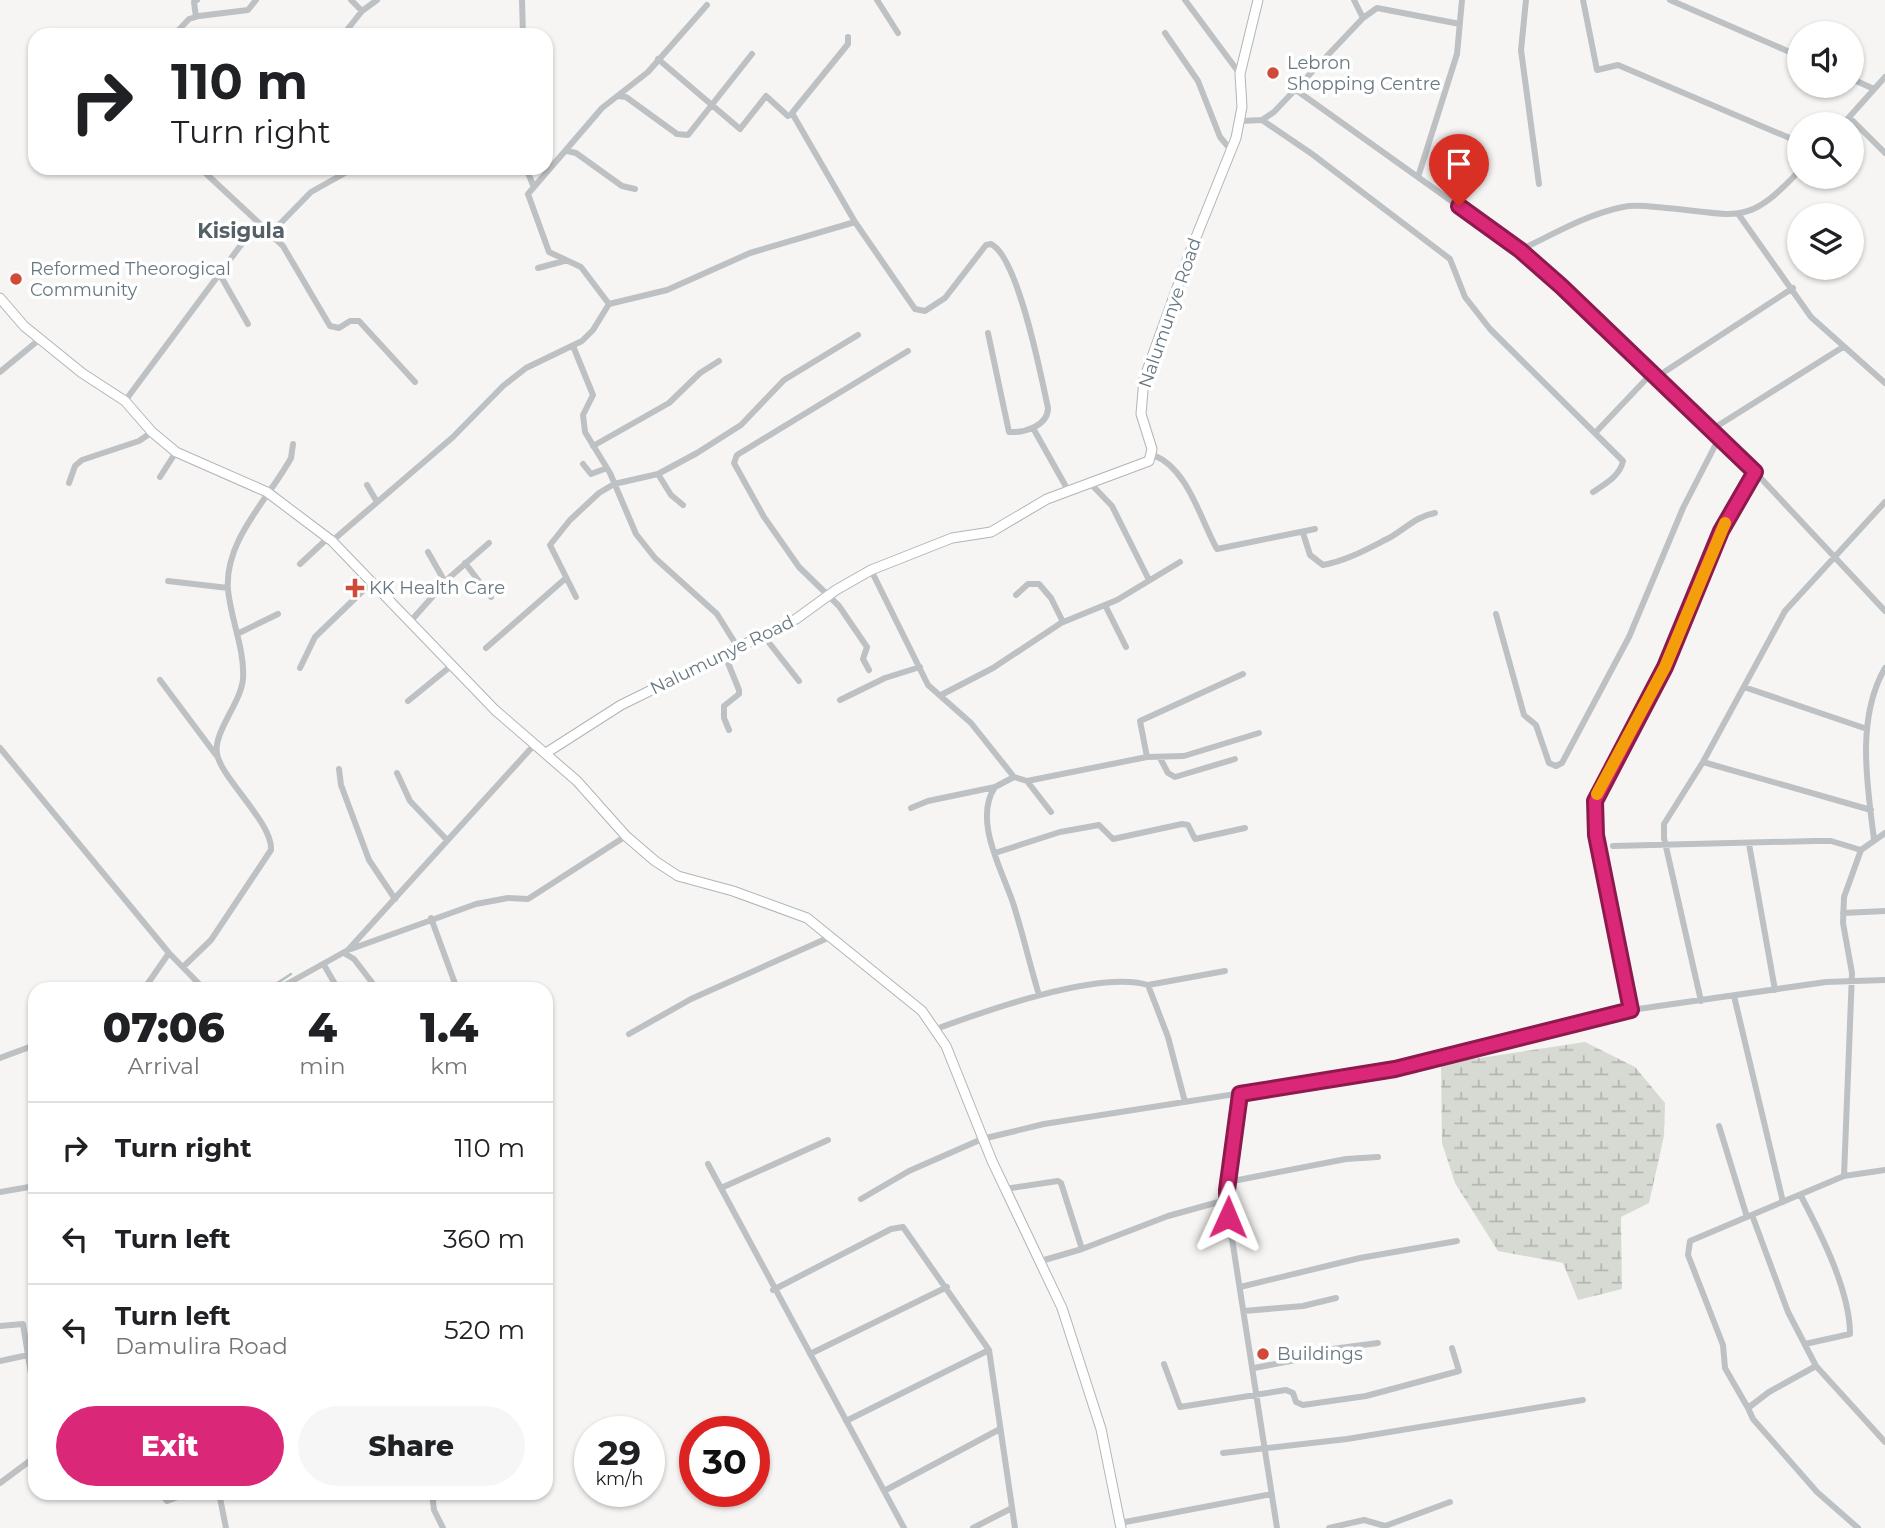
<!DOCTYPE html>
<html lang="en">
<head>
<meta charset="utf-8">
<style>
  :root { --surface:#fff; --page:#f6f6f6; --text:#202124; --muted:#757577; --line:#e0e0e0; --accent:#db2777 }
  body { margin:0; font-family:Montserrat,sans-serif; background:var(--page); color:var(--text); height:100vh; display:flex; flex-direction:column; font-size:26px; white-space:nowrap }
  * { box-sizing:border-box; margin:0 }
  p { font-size:23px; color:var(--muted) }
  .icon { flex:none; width:38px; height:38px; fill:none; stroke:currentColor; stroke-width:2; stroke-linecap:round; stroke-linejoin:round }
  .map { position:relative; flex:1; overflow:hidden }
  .drawer { position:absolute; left:28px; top:982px; width:525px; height:518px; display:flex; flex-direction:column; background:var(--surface); border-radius:21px; box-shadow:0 2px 5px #0004 }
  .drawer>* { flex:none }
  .banner { position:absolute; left:28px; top:28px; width:525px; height:147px; border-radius:21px; box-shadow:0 2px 5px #0004; background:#fff; color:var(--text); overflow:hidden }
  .buttons { position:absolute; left:1787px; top:21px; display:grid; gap:14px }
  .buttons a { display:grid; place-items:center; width:77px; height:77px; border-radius:50%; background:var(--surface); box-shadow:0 2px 5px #0004; font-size:35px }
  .speed { position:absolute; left:574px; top:1416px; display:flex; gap:14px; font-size:35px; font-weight:700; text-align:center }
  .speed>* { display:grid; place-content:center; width:91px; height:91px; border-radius:50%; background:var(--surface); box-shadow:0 2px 5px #0004; line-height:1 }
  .speed small { font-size:18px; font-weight:400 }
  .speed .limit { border:10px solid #d22; background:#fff; color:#111 }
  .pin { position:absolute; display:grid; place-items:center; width:60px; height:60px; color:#fff; margin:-72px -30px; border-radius:50% 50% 50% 0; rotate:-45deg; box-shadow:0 0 7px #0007 }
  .pin .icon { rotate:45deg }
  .me { position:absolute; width:77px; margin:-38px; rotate:1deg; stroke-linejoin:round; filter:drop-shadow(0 0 5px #0008) }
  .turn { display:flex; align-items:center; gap:24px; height:147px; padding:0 28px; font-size:32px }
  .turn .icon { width:91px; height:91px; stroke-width:2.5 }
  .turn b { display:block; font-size:49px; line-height:60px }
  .eta { display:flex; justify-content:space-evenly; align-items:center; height:119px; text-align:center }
  .eta b { font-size:42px; font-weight:800; line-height:49px }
  .action { display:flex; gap:14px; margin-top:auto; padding:14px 28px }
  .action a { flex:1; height:80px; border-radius:42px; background:var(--accent); color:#fff; font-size:28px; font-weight:800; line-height:80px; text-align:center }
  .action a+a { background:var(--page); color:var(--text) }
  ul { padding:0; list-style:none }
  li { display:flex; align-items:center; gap:21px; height:91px; padding:0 28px; border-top:2px solid var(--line) }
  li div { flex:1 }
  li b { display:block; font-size:26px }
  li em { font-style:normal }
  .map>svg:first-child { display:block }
</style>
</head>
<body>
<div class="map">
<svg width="1885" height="1528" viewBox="0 0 1885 1528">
  <defs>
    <pattern id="wetland-marsh" width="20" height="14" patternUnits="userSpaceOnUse" patternTransform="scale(1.75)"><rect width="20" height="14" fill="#d6dad2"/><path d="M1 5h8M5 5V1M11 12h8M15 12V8" fill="none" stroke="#b1b6b0"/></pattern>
  </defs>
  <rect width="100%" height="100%" fill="#f6f5f3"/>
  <path fill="url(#wetland-marsh)" d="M1585,1042l50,25 30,36 -1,33 -15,67 -28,14 1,72 -44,11 -15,-37 -65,-12 -43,-68 -13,-40 -1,-79z"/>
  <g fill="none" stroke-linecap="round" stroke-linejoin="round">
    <path stroke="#b3c1c3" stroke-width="2.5" d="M268,989l23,-15"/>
    <defs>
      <path id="secondary" d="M0,298l24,28 58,47 43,28 27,31 24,20 91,40 65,49 163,169 82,71 49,55 29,25 23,15 55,15 74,27 115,93 24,35 46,115 70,147 39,121 20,99
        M546,753l75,-48 175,-86 40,-29 35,-20 81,-32 39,-6 56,-33 102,-38 3,-12 -11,-35 3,-35 46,-127 46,-114 6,-31 -2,-33 18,-74"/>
    </defs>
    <use href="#secondary" stroke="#b0b5b9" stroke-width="11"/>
    <path stroke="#bdc1c4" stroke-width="6" d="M351,0l11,11
      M522,0l1,35
      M877,0l21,33
      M1185,0l55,74
      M1354,0l9,18
      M1526,0l-5,50 18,134
      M1583,0l14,70 21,-5 181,77
      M1670,0l129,56
      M196,17l-2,-15 3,-2
      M1165,33l33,48 22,56 11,13
      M174,35l15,-16 10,-3 49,-6 8,-10
      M343,35l19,-24 15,-11
      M848,37v7l-56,69 63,109 60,87 10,2 20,-13 41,-53 5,-1c27,13 50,131 57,164 0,18 -24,25 -39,24l-21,-99
      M658,59l82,70 26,-33 22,20
      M1852,79l22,10
      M1296,90l224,160 41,37 194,185 130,139
      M618,96l8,1 51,37 11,1 64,-81
      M1850,118l35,35
      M1262,120l50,34 138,105 15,38 25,32 133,132c-3,15 -18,23 -30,31
      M1241,121l21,-1 12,-8 89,-94 14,-10 83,16
      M1843,124l42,-47
      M567,151l9,2 46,33 13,3
      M200,168l58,54
      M526,168l7,17
      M1418,177l39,-123 5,-54
      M1739,215l72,102 74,66
      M270,234l13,12 47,80 9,2 11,-7h9l56,61
      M1520,250c32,-15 67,-36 103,-43 14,-3 29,0 43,1 71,6 80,20 133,-37
      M538,268l26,-7
      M219,273l29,51
      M609,304l-28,-37 -32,-15 -21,-58 74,-86 46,-36 59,-67
      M573,346l20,49 -10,20 2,17 25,41 26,61 19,24 62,56 20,32
      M0,372l40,-33
      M1655,378l138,-90
      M125,401l133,-179 12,12 41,-42 43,-24
      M1033,428l36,64
      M1711,430l132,-83
      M1596,432l55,-58
      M593,446l76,-43 31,-30 19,-12
      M1153,455c35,13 47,64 64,94l98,-20
      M583,464l8,10 16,-6
      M658,474l13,21 12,10
      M160,477l16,-25
      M69,483l6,-17 7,-6 57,-19 13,-9
      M1090,483l22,23 37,74
      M367,485l10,17
      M1303,533l7,22 13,10c24,-4 46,-17 68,-28 15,-9 26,-21 44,-24
      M332,541l121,-104 50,-51 23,-18 56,-27 11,-11 16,-26 58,-14 83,-37 105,-31
      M428,552l17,30
      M465,563l26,34
      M300,564l28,-26
      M871,570l57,115 43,38 43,54
      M168,581l60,7
      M1016,595l12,-11h11l12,14 12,24
      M576,597l-26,-52 20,-25 29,-27 15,-9 44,-10 39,-21 44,-28 43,-45 74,-45
      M1105,605l21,42
      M1496,614l28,101 12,10 13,38 7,3 6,-3 67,-126 54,-129 36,-70
      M409,623l41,-46 39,-34
      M237,634l41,-20
      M763,635l36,46
      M486,648l80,-70
      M724,653l15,37v4l-15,12v12l5,12
      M300,668l15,-31 56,-54
      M869,670l-6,-11 4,-12 -28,-41 -40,-39 -35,-50 -30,-54 3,-8 171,-104
      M160,680l56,75
      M1744,687l123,42
      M941,695l52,-27 68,-45 56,-23 63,-38
      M840,700l45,-22 35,-11
      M408,701l43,-35
      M0,748l169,205 35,36
      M1147,757l-7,-36 103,-47
      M1160,758l8,15 7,4 60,-18
      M1703,762l168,48
      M339,769l2,16 28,75 26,39
      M397,773l13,28 37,39
      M1027,781l120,-24 37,-1 75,-23
      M911,808l17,-7 67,-14
      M1874,839c-7,-55 -18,-121 11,-171
      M1749,844l26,146
      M1613,846l201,-5h17l30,9
      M995,853l65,-21 39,-7 14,14 69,-15 6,1 7,14 50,-11
      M1843,913l42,-2
      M431,918l26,71
      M351,949l125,-45 32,-6 20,1 98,-63
      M344,953l10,6 23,30
      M324,965l14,24
      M183,967l28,-27 60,-90c2,-27 -50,-72 -54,-96 -4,-22 24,-51 26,-75 2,-29 -12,-59 -15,-89 -4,-50 40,-90 63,-132l2,-14
      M1148,985l77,-14
      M144,989l25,-36
      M278,989l70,-39 187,-206
      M1039,995c-9,-30 -16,-60 -25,-89 -10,-33 -42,-85 -19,-119l19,-10 13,4 24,31
      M1734,996l49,206
      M1701,1001l-37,-163v-14l39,-62 82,-151 100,-109
      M1631,1010l-35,-175 -1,-34 70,-134 56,-135 34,-60
      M936,1029c49,-18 163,-59 212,-44l20,52 17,65
      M629,1034l62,-35 139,-62
      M0,1058l35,-13
      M1240,1094l-14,106 51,328
      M1719,1126l28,91
      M708,1164l196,364
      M1844,1176l8,-203 -9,-50 1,-26 17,-47 24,-17
      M1228,1182l118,-23 32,-2
      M721,1188l107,-48
      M1004,1189l54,-8 3,2 21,66 -41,12
      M0,1192l35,-6
      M1801,1196c20,38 49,95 49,138l-45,10
      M861,1199l48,-28 73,-32 62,-15 351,-55 236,-59 195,-28 59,-2
      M1752,1215l36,97 28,54 69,76
      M1082,1249l86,-33 58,-16
      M1240,1287l120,-29 97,-17
      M773,1290l118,-61 12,-2 86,123 -143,71
      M1244,1311l59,-5 33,-8
      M0,1326l23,-2 12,75
      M989,1350l26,178
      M810,1354l137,-67
      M0,1361l28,-6
      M1164,1364l16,43 106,-17 7,3 3,9 7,3 63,-9 93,-25 -7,-23
      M1816,1366l-47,26 -21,16 5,11 64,73 41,36
      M1254,1368l58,-11 20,-8 46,-6
      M1748,1408l-23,-40 -2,-23 -35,-90 2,-14 154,-65 41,-6
      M1223,1453l124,-14 236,-39
      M0,1483l35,-26
      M884,1491l116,-62
      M160,1493l7,8 21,-8
      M219,1493l7,35
      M432,1493l2,17 9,18
      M1120,1523l152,-29
      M973,1528l39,-20
      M1329,1528l35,-8 21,6 65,-24"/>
    <use href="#secondary" stroke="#fff" stroke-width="9"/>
  </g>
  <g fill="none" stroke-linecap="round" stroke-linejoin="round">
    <defs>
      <path id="route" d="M1228,1217l-1,-27 13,-96 155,-25 236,-59 -35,-175 -1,-34 70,-134 56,-136 34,-59 -194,-186 -41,-36 -61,-44"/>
    </defs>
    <use href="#route" stroke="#8e194d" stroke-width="18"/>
    <use href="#route" stroke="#db2777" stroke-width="12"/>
    <path stroke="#f59e0b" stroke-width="12" d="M1597,794l68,-127 60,-144"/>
  </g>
  <g fill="#d14937" stroke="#fff" stroke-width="2.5">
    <circle cx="1273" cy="73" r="7"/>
    <circle cx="16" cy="279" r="7"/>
    <path d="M351.5 577.5h7v7h7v7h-7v7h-7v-7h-7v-7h7z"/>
    <circle cx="1263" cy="1354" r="7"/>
  </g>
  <g text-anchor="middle" stroke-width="7" stroke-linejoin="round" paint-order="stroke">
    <g font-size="18" fill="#687881" stroke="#fff" text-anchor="start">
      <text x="1287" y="69">Lebron<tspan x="1287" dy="21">Shopping Centre</tspan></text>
      <text x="30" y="275">Reformed Theorogical<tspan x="30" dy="21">Community</tspan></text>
      <text x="369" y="594">KK Health Care</text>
      <text x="1277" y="1360">Buildings</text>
    </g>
    <g font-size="18" fill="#687881" stroke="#fff">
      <text transform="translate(1170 313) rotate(-71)" y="6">Nalumunye Road</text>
      <text transform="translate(722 655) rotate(-26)" y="6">Nalumunye Road</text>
    </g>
    <g font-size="21" font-weight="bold" fill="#556167" stroke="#fff">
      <text x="241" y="238">Kisigula</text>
    </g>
  </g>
</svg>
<div class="buttons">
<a><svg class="icon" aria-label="sound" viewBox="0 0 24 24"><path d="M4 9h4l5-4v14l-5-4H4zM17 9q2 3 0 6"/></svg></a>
<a><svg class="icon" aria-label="search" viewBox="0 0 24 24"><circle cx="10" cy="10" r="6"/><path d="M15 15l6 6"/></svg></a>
<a><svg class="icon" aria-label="layers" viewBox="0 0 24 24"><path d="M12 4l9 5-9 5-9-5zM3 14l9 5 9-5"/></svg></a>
</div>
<div class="speed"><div>29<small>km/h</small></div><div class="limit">30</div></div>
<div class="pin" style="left:1459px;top:206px;background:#d93025"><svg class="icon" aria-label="arrive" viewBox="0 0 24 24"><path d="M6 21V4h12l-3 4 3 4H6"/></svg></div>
<svg class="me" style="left:1228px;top:1217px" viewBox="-20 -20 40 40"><path d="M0-17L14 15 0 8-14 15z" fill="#db2777" stroke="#fff" stroke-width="4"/></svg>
<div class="banner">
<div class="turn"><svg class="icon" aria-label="right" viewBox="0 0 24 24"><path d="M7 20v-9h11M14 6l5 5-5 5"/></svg><div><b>110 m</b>Turn right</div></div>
</div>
<section class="drawer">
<div class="eta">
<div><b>07:06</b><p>Arrival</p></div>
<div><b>4</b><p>min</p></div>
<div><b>1.4</b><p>km</p></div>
</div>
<ul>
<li><svg class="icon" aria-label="right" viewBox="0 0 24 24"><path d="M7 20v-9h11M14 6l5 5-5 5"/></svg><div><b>Turn right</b></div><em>110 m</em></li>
<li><svg class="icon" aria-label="left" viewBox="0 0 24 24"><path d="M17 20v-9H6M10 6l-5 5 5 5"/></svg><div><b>Turn left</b></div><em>360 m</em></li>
<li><svg class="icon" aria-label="left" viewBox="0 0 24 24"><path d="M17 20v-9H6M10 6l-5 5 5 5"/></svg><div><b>Turn left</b><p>Damulira Road</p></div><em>520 m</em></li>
</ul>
<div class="action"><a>Exit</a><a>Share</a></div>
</section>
</div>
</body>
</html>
